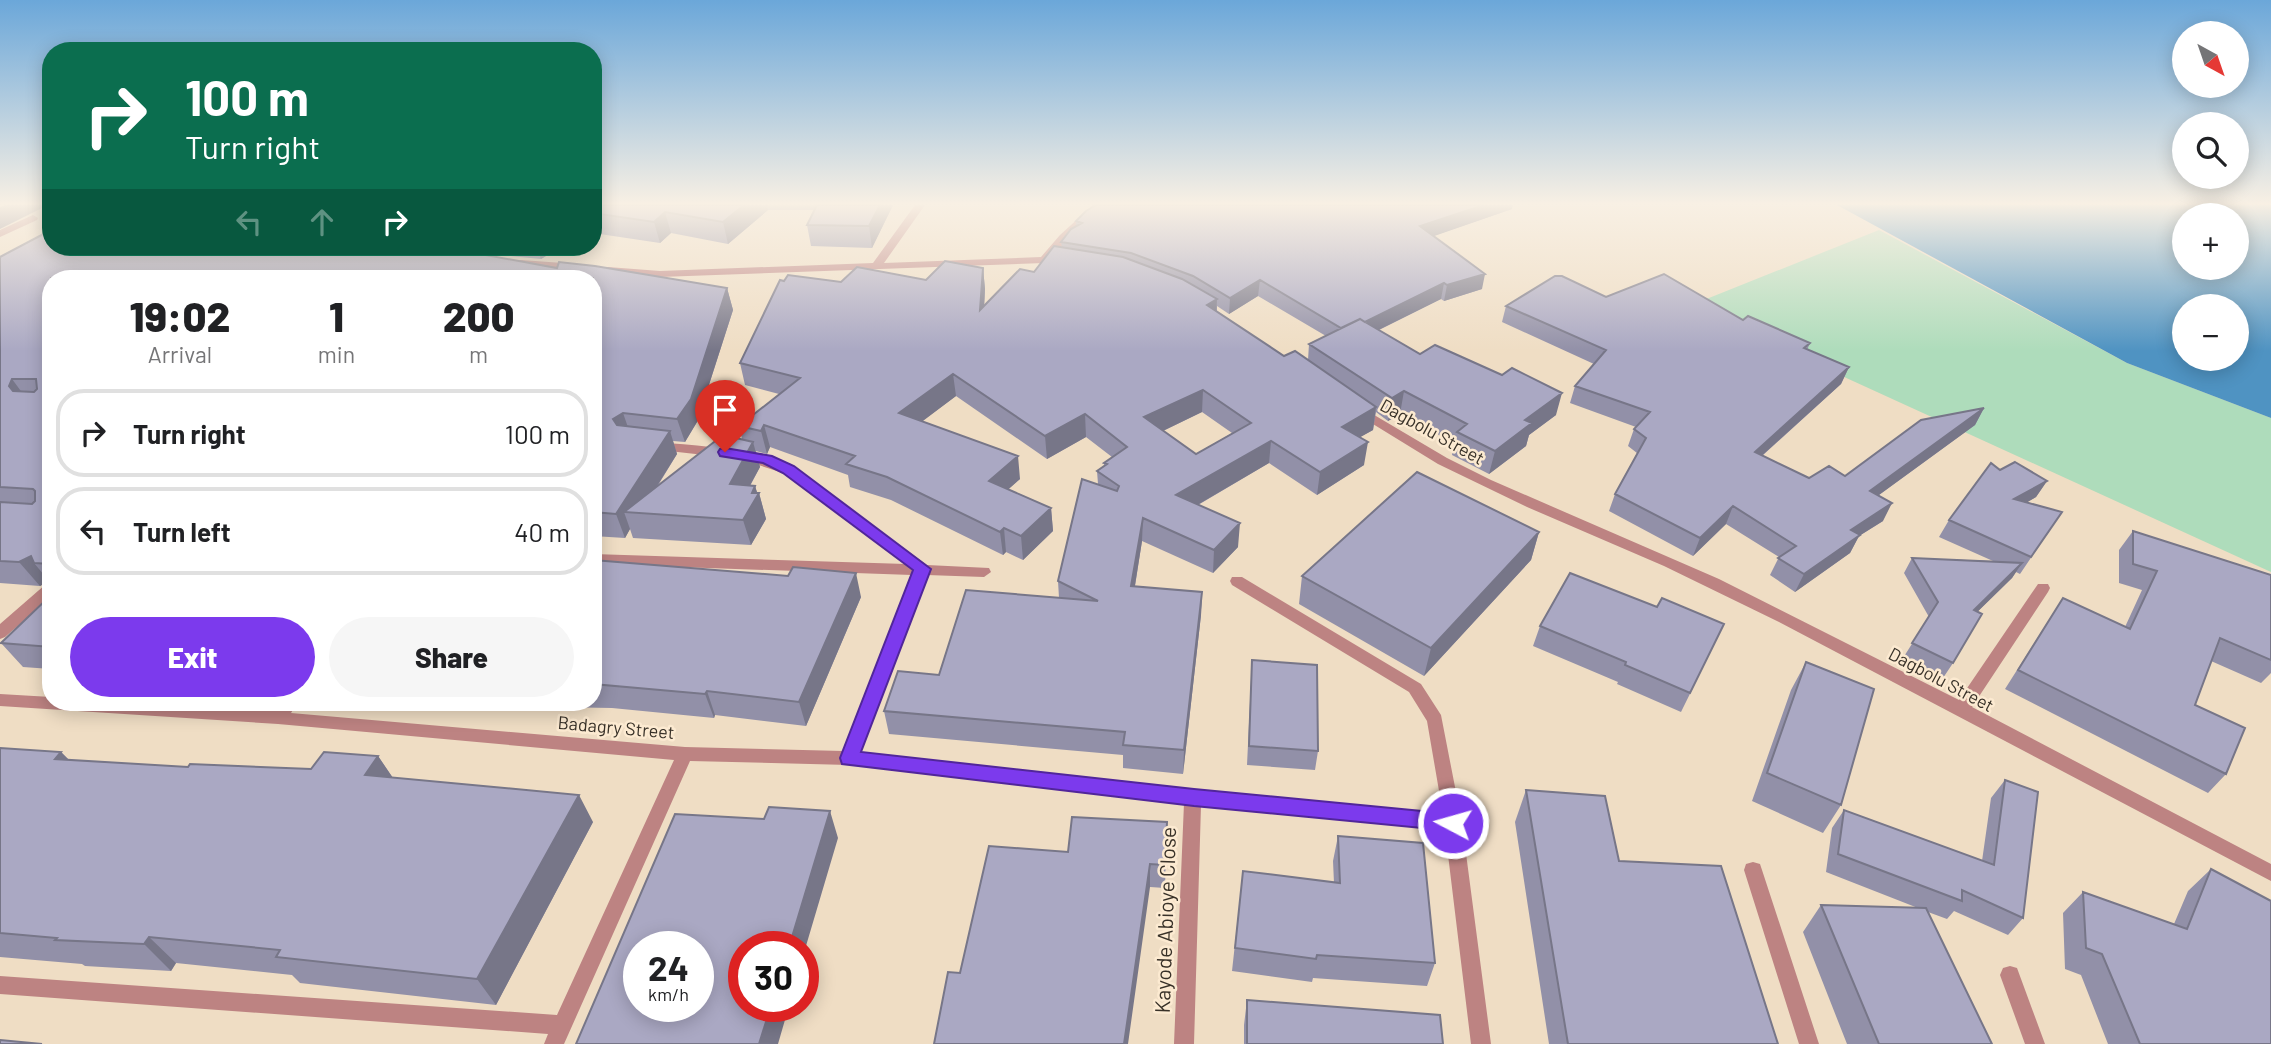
<!DOCTYPE html>
<html lang="en">
<head>
<meta charset="utf-8">
<style>
  :root { --surface:#fff; --page:#f6f6f6; --text:#202124; --muted:#757577; --line:#e0e0e0; --accent:#7c3aed }
  body { margin:0; font-family:Barlow,sans-serif; background:var(--page); color:var(--text); height:100vh; display:flex; flex-direction:column; font-size:26px; white-space:nowrap }
  * { box-sizing:border-box; margin:0 }
  p { font-size:23px; color:var(--muted) }
  .icon { flex:none; width:38px; height:38px; fill:none; stroke:currentColor; stroke-width:2; stroke-linecap:round; stroke-linejoin:round }
  .map { position:relative; flex:1; overflow:hidden }
  .panel { position:absolute; left:42px; top:270px; width:560px; height:441px; display:flex; flex-direction:column; background:var(--surface); border-radius:28px; box-shadow:0 4px 18px #0003 }
  .panel>* { flex:none }
  .guide { position:absolute; left:42px; top:42px; width:560px; height:214px; border-radius:28px; box-shadow:0 4px 18px #0003; background:#0b6e4f; color:#fff; overflow:hidden }
  .needle { width:46px; rotate:140deg }
  .buttons { position:absolute; left:2172px; top:21px; display:grid; gap:14px }
  .buttons a { display:grid; place-items:center; width:77px; height:77px; border-radius:50%; background:var(--surface); box-shadow:0 4px 18px #0003; font-size:35px }
  .speed { position:absolute; left:623px; top:931px; display:flex; gap:14px; font-size:35px; font-weight:700; text-align:center }
  .speed>* { display:grid; place-content:center; width:91px; height:91px; border-radius:50%; background:var(--surface); box-shadow:0 4px 18px #0003; line-height:1 }
  .speed small { font-size:18px; font-weight:400 }
  .speed .limit { border:10px solid #d22; background:#fff; color:#111 }
  .pin { position:absolute; display:grid; place-items:center; width:60px; height:60px; color:#fff; margin:-72px -30px; border-radius:50% 50% 50% 0; rotate:-45deg; box-shadow:0 0 7px #0007 }
  .pin .icon { rotate:45deg }
  .me { position:absolute; width:77px; margin:-38px; rotate:276deg; stroke-linejoin:round; filter:drop-shadow(0 0 5px #0008) }
  .turn { display:flex; align-items:center; gap:24px; height:147px; padding:0 28px; font-size:32px }
  .turn .icon { width:91px; height:91px; stroke-width:2.5 }
  .turn b { display:block; font-size:49px; line-height:60px }
  .lanes { display:flex; align-items:center; height:66px; padding:0 28px; background:#0003; justify-content:center; gap:35px; direction:ltr }
  .lanes .off { opacity:.35 }
  .eta { display:flex; justify-content:space-evenly; align-items:center; height:119px; text-align:center }
  .eta b { font-size:42px; font-weight:800; line-height:49px }
  .action { display:flex; gap:14px; margin-top:auto; padding:14px 28px }
  .action a { flex:1; height:80px; border-radius:42px; background:var(--accent); color:#fff; font-size:28px; font-weight:800; line-height:80px; text-align:center }
  .action a+a { background:var(--page); color:var(--text) }
  ul { padding:0; list-style:none }
  li { display:flex; align-items:center; gap:21px; height:88px; margin:0 14px 10px; padding:0 14px; border:4px solid var(--line); border-radius:28px }
  li div { flex:1 }
  li b { display:block; font-size:26px }
  li em { font-style:normal }
  .map>svg:first-child { display:block }
</style>
</head>
<body>
<div class="map">
<svg width="2271" height="1044" viewBox="0 0 2271 1044">
  <rect width="100%" height="100%" fill="#efddc4"/>
  <path fill="#aedcbb" d="M1879,230l248,133 144,55v154l-582,-266z"/>
  <path fill="#4f93c2" fill-rule="evenodd" d="M1837,205h434v213l-144,-55zM2184,215h52v53h-52zM2184,306h52v53h-52z"/>
  <g fill="none" stroke-linecap="round" stroke-linejoin="round">
    <path fill="#bd8382" fill-rule="evenodd" d="M915,205h10l-41,58 157,-6 19,-22 33,-30h10l-51,53 15,2 1,2 -5,3 -19,-2 -384,14 -52,-4 -5,-3 5,-3 52,4 213,-8z
      M33,215l5,3 -1,2 -37,17v-7z
      M521,260l56,4 5,3 -5,3 -60,-5v-4z
      M1359,406l88,52 44,22 228,99 240,121 79,-116h10l2,4 -2,4 -76,115 299,157v17l-492,-259 -115,-56 -137,-59 -89,-43 -83,-51 -2,-3z
      M656,442c47,4 93,6 137,25l134,98 62,3 2,4 -7,5 -57,-2 -67,177 333,38 250,24 -16,-93 -18,-29 -177,-107 -2,-4 2,-4h10l179,107 20,31 21,108 29,221h-20l-26,-214 -244,-25 -7,239h-20l10,-241 -335,-38 -159,-4 -126,283h-20l4,-10 -548,-40v-18l557,39 117,-255 -396,-36 -278,-18v-12l51,3v5h75l148,9 7,-9h17l-7,11 394,34 158,4 69,-176 -319,-11v-10l313,10 -123,-91 -43,-14 -89,-10 -2,-3 2,-3z
      M51,583v14l-46,40 -5,2v-15l46,-40z
      M1753,862l7,2 2,6 57,174h-20l-55,-174 2,-6z
      M2010,966l7,2 28,76h-20l-25,-69 3,-7z"/>
  </g>
  <path fill="#9290a8" fill-rule="evenodd" d="M593,205h300l-21,43 -61,-2 -4,-21 7,-15h-46l-40,34 -57,-11 -11,10 -67,-10z
    M1512,209l-79,27 49,53 -38,12 -3,-2 -62,31 41,24 136,61 -27,20 -3,11 -37,28 -37,-19 2,-12 -54,-29 -12,7 -12,-9 -3,18 -13,7 4,28 -47,30 -48,-32 -71,42 40,42 -25,26 -71,-32 -7,45 67,6 -1,23 -18,159 -60,-6v-13l-234,-21 -5,-23 175,-113 -1,-17 40,-97 -1,-13 7,-5v-3l8,-6 -26,-20 -39,22 -91,-63 -34,25 98,58 -12,10 43,19 2,23 -30,29 -17,-8 -3,3 -112,-55 -41,-13 -2,-12 -78,-28 -3,7 -11,-3 4,16 -10,19h5l2,7h2l7,26 -15,26 -118,-7 -3,-9 -5,9 -32,-2v-258h-542v306l-2,-3 -9,5 -40,-3v-326l557,11 170,20 6,22 -36,112 -12,20 -12,-1 4,13 -20,33 85,-48 -3,-13 40,-32 -34,-9 -5,-22 101,-81 85,-2 57,-12 2,21 -1,17 50,-34 28,-24 -1,-6 15,-16v-5zM1258,296l68,40 -17,8 -1,16 -24,-4 -67,-45v-5l12,8zM1202,412l30,21 -36,21 -33,-23z
    M478,247h83l-20,12 -50,-5z
    M1606,297l137,23 67,23 -3,7 42,17 -8,17 -79,72 47,22 36,-2 139,-68 -9,17 -96,70 4,26 -24,15 -9,17 -55,39 -25,-17 9,-18 -53,-33 -33,32 -84,-45 6,-17 22,-41 -9,-7 6,-17 2,-2 -66,-24 5,-17 19,-22 -92,-42 4,-16z
    M2000,470l47,11 -11,16 -9,5 35,10 -42,62 -4,-2 -4,6 -35,34 -24,51 -10,15 -40,-20 26,-41 -25,-44 8,-15 81,3 -54,-24 10,-17z
    M2133,531l138,44v98l-10,10 -50,-22 -16,44 31,69 -18,19 -203,-104 45,-71 13,-20 62,29 17,-37 -23,-7v-33z
    M1539,532l-8,28 -107,116 -125,-72 3,-28z
    M593,560l268,37 -55,129 -91,-11 -1,3 -102,-10 -57,-1 -2,-5h40z
    M51,595v74l-28,-2 -22,-24z
    M1540,626l175,17 -34,69 -64,-28 1,-2 -85,-36z
    M1252,660l66,91 -3,19 -68,-5z
    M1806,662l35,143 -18,28 -71,-32 39,-111z
    M0,748l61,4 8,8 119,7 123,2 67,-13 15,22 200,44 -97,183 -196,-22 -8,-8 -116,-12 -5,8 -86,-5 -3,-2 -82,-7z
    M2005,780l18,138 -15,17 -54,-24 -7,8 -19,-7 64,132h-145l-44,-112 18,-27 97,3 -92,-36 6,-44 12,-18 138,51 9,-63z
    M1526,790l93,71 159,183h-229l-34,-222z
    M1167,822l-2,66 -15,-1 -190,86 108,-121z
    M1338,836l97,127 -8,23 -114,-8 -1,4 -80,-11 11,-100 91,12 -1,-22z
    M2211,869l60,175h-163l-27,-69 -16,-6 -2,-56 20,-21 91,32 14,-33z
    M1247,1000l196,44h-199v-19z"/>
  <path fill="#777688" d="M6,205h42l-48,24v-22z
    M744,205h23l1,5 -40,34 -5,-22z
    M880,205h13l-21,43 -3,-22z
    M1484,205h29l-1,4 -95,33 3,-16z
    M665,212l6,21 -11,10 -6,-21z
    M536,247h25l-20,12z
    M983,268l2,21 -2,42 -3,-21z
    M1485,274l-3,15 -38,12 3,-16z
    M1260,280l-2,16 -29,18 1,-16z
    M1444,283l-3,16 -97,48 2,-16z
    M727,288l6,22 -36,112 -12,20 -8,-23z
    M1217,299l-1,22 -9,-16z
    M1849,367l-8,17 -94,85 8,-17z
    M953,374l3,22 -53,40 -4,-23z
    M12,379l17,23 -3,7 -17,-23z
    M1203,390l-1,22 -58,28v-23z
    M1404,391l-4,23 -12,7 4,-23z
    M1562,393l-6,22 -27,20 -3,11 -37,28 6,-23 30,-31z
    M1376,407l-3,23 -34,19 3,-22z
    M1984,408l-9,17 -114,83 9,-17z
    M623,413l8,23 -10,6 -8,-23z
    M1085,414l1,23 -39,22 -2,-23z
    M764,425l6,22 -3,7 -6,-23z
    M670,431l7,23 -37,59 -16,-1 6,17 -5,9 -9,-24z
    M1271,441l-2,22 -94,55 1,-23z
    M753,442l7,25 -23,42 -7,-25z
    M1368,442l-4,23 -47,30 3,-23z
    M1018,456l2,23 -28,25 -3,-23z
    M2047,481l-11,16 -32,19 10,-17z
    M755,486l3,9 1,-2 7,26 -15,26 -8,-25 9,-27z
    M1892,503l-9,18 -24,15 -9,17 -55,39 9,-18 47,-44z
    M1733,506l-7,18 -33,32 7,-18z
    M1051,508l2,23 -30,29 -2,-24z
    M1143,518l-1,23 -11,69v-24z
    M1240,523l-2,24 -25,26 1,-23z
    M1004,528l2,24 -3,3 -3,-23z
    M1539,532l-8,28 -107,116 7,-28z
    M31,556l3,7 15,18 -9,5 -21,-24z
    M2022,563l-10,15 -48,47 10,-15z
    M856,573l5,24 -55,129 -7,-24z
    M1202,592l-1,23 -18,159 1,-24z
    M707,691l8,24 -1,3 -9,-24z
    M61,752l27,27 -33,-20z
    M378,756l19,28 -32,-9z
    M579,795l14,27 -97,183 -19,-26z
    M830,811l8,27 -35,118v-9h-14z
    M1150,864v23l-22,157h-4z
    M149,937l27,26 -5,8 -27,-27z
    M771,1006h18l-11,38h-19z"/>
  <path fill="#aaa8c3" stroke="#777688" stroke-width="2" fill-rule="evenodd" d="M593,205h151l-21,17 -58,-10 -11,10 -61,-9z
    M817,205h63l-11,21 -62,-1z
    M1096,205h388l-64,21 65,48 -38,11 -3,-2 -79,39 -5,-3 -19,9 -81,-48 -30,18 -37,-22 -62,-23 -70,-11 10,-13 11,-6 -6,-2 10,-10z
    M51,230v17h391l115,21 2,-6 36,4 132,22 -36,111 -14,20 -54,-6 -10,6 4,6 53,6 -54,83 -23,-2v-234h-542v286l-17,-1 -3,-7 -12,6 -19,-1v-59l32,2 3,-3v-10l-2,-2 -33,-2v-230zM12,379h24l1,10 -3,3 -21,-1 -4,-5z
    M1054,246l69,11 59,22 35,20 -10,6 77,51 11,-5 81,56 -34,20 26,15 -48,30 -49,-31 -95,54 64,28 -26,27 -71,-32 -12,68 71,6 -18,158 -61,-5 2,-13 -241,-21 14,-40 41,4 27,-85 132,11 -40,-20 24,-102 35,12 2,-5 -22,-15 10,-7 -3,-1 23,-16 -42,-33 -40,22 -92,-62 -54,39 119,43 -29,25 62,27 -30,28 -17,-8 -4,4 -113,-55 -41,-13 9,-8 -91,-31 -3,6 -22,-5 61,-48 -60,-15 40,-83 4,1 4,-6 53,7 16,-15 69,13 19,-19 38,7 -3,42 40,-41 14,3zM1203,390l48,33 -55,31 -52,-37z
    M1664,274l79,46 5,-4 62,27 -6,5 45,19 -94,85 54,26 20,-12 16,10 76,-56 63,-12 -114,83 22,12 -41,27 9,5 -56,39 -26,-16 18,-12 -63,-40 -33,32 -85,-44 31,-56 -12,-9 16,-17 -75,-26 31,-36 -100,-44 49,-30h7l44,21z
    M1360,319l60,35 15,-9 67,30 10,-7 50,25 -37,27 7,3 -37,28 -38,-19 10,-8 -63,-33 -12,7 -83,-54z
    M723,435l30,7 -23,42 25,2 -3,7h7l-16,27 -119,-8z
    M2015,462l32,19 -33,18 48,13 -31,45 -82,-37 42,-57 9,7z
    M1417,472l122,60 -108,116 -129,-72z
    M2133,531l138,44v85l-51,-22 -25,67 50,23 -19,46 -208,-104 45,-72 67,31 27,-58 -24,-7z
    M1912,558l110,5 -48,47 8,4 -29,49 -41,-20 26,-41z
    M593,560l195,16 5,-9 63,6 -57,129 -92,-11 -2,3 -112,-10z
    M1570,573l87,34 5,-9 62,26 -34,69 -65,-28 1,-3 -86,-36z
    M51,595v52l-50,-4z
    M1252,660l65,5 1,86 -69,-5z
    M1806,662l68,27 -33,116 -74,-32z
    M0,748l61,4 -6,7 133,8 2,-3 121,5 13,-17 54,4 -13,19 214,20 -102,184 -201,-22 4,-7 -131,-13 -5,7 -89,-4 2,-2 -57,-5z
    M2005,780l33,12 -15,126 -61,-28v11l-124,-47 6,-44 150,55z
    M1526,790l79,6 14,65 102,5 57,178h-210z
    M769,807l61,4 -41,136h-45v59h27l-12,38h-183l99,-230 89,5zM639,947h59v59h-59z
    M1072,817l95,5 -2,43 -15,-1 -26,180h-190l14,-72 12,1 29,-127 79,6z
    M1338,836l85,7 12,120 -118,-8 -1,4 -81,-11 8,-77 97,12z
    M2211,869l60,32v143h-131l-38,-90 -16,-6 -3,-56 104,37z
    M1821,905l105,3 66,136h-113z
    M1247,1000l193,15 3,29h-196z
    M0,1040l42,4h-42z"/>
  <linearGradient id="sky" x2="0" y2="1"><stop stop-color="#6ba7d9"/><stop offset="0.58" stop-color="#f8f0e4"/><stop offset="1" stop-color="#f8f0e4" stop-opacity="0"/></linearGradient>
  <rect width="2271" height="351" fill="url(#sky)"/>
  <path fill="#7c3aed" stroke="#51269a" stroke-width="2" d="M725,448l47,8 22,10 137,103 -70,183 333,37 259,25 7,3 3,6 -3,6 -7,2 -259,-25 -352,-42 -2,-6 73,-188 -130,-97 -20,-10 -43,-7 -2,-4 2,-3z"/>
  <g text-anchor="middle" stroke-width="5" stroke-linejoin="round" paint-order="stroke">
    <g font-size="18" fill="#383128" stroke="#fcead1">
      <text transform="translate(1432 432) rotate(29)" y="6">Dagbolu Street</text>
      <text transform="translate(1941 680) rotate(28)" y="6">Dagbolu Street</text>
      <text transform="translate(616 728) rotate(5)" y="6">Badagry Street</text>
    </g>
    <g font-size="21" fill="#383128" stroke="#fcead1">
      <text transform="translate(1166 920) rotate(-88)" y="7">Kayode Abioye Close</text>
    </g>
  </g>
</svg>
<div class="buttons">
<a><svg class="needle" viewBox="-14 -14 28 28"><path d="M0-13l5 13h-10z" fill="#e53935"/><path d="M0 13l5-13h-10z" fill="#757577"/></svg></a>
<a><svg class="icon" aria-label="search" viewBox="0 0 24 24"><circle cx="10" cy="10" r="6"/><path d="M15 15l6 6"/></svg></a>
<a>+</a>
<a>−</a>
</div>
<div class="speed"><div>24<small>km/h</small></div><div class="limit">30</div></div>
<div class="pin" style="left:725px;top:452px;background:#d93025"><svg class="icon" aria-label="arrive" viewBox="0 0 24 24"><path d="M6 21V4h12l-3 4 3 4H6"/></svg></div>
<svg class="me" style="left:1453px;top:823px" viewBox="-20 -20 40 40"><circle r="17" fill="#7c3aed" stroke="#fff" stroke-width="3"/><path d="M0-11L8 9 0 5-8 9z" fill="#fff"/></svg>
<div class="guide">
<div class="turn"><svg class="icon" aria-label="right" viewBox="0 0 24 24"><path d="M7 20v-9h11M14 6l5 5-5 5"/></svg><div><b>100 m</b>Turn right</div></div>
<div class="lanes"><svg class="icon off" aria-label="left" viewBox="0 0 24 24"><path d="M17 20v-9H6M10 6l-5 5 5 5"/></svg><svg class="icon off" aria-label="ahead" viewBox="0 0 24 24"><path d="M12 20V5M6 11l6-6 6 6"/></svg><svg class="icon" aria-label="right" viewBox="0 0 24 24"><path d="M7 20v-9h11M14 6l5 5-5 5"/></svg></div>
</div>
<section class="panel">
<div class="eta">
<div><b>19:02</b><p>Arrival</p></div>
<div><b>1</b><p>min</p></div>
<div><b>200</b><p>m</p></div>
</div>
<ul>
<li><svg class="icon" aria-label="right" viewBox="0 0 24 24"><path d="M7 20v-9h11M14 6l5 5-5 5"/></svg><div><b>Turn right</b></div><em>100 m</em></li>
<li><svg class="icon" aria-label="left" viewBox="0 0 24 24"><path d="M17 20v-9H6M10 6l-5 5 5 5"/></svg><div><b>Turn left</b></div><em>40 m</em></li>
</ul>
<div class="action"><a>Exit</a><a>Share</a></div>
</section>
</div>
</body>
</html>
